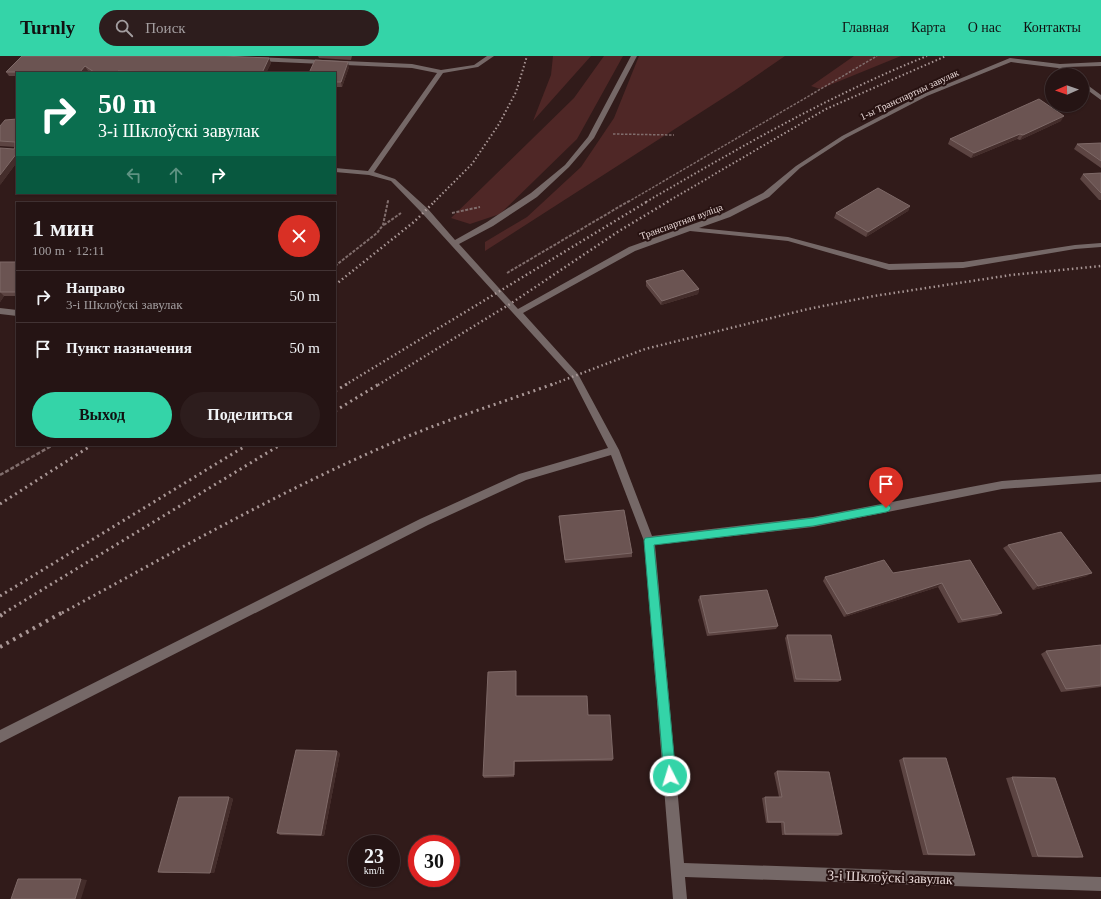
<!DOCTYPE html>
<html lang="ru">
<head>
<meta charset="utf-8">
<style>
  :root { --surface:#251414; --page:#2d1d1d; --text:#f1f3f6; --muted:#a39ea0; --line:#423334; --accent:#34d4a8 }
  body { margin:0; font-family:Georgia,serif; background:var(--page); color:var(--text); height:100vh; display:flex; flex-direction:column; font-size:15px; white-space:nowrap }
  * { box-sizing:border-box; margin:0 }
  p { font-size:13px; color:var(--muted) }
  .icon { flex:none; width:22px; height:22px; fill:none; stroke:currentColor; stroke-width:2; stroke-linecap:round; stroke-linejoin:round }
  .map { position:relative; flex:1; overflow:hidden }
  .details { position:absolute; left:16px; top:146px; width:320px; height:244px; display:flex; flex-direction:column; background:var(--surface); border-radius:0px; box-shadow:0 1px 3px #0004,0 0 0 1px var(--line) }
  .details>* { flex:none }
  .hud { position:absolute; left:16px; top:16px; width:320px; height:122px; border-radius:0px; box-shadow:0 1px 3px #0004,0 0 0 1px var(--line); background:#0b6e4f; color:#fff; overflow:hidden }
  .needle { width:26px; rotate:268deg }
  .tools { position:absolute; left:1045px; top:12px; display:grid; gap:8px }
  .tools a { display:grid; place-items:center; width:44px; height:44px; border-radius:50%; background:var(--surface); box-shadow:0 1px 3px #0004,0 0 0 1px var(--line); font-size:20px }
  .speed { position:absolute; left:348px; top:779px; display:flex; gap:8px; font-size:20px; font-weight:700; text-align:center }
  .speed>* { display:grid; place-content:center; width:52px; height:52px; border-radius:50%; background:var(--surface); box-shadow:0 1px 3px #0004,0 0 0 1px var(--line); line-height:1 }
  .speed small { font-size:10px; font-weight:400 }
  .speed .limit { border:6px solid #d22; background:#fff; color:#111 }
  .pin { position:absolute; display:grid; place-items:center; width:34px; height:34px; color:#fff; margin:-41px -17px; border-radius:50% 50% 50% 0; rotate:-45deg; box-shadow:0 0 4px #0007 }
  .pin .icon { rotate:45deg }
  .me { position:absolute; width:44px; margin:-22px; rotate:355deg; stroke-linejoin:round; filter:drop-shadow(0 0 3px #0008) }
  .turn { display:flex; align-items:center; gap:14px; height:84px; padding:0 16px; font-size:18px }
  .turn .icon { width:52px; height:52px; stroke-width:2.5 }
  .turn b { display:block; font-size:28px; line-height:34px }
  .lanes { display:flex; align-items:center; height:38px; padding:0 16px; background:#0003; justify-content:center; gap:20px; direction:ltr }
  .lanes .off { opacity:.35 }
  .round { display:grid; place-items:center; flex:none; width:42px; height:42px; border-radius:21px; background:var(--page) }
  .overview { display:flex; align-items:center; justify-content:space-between; height:68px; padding:0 16px }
  h1 { font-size:24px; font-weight:700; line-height:30px }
  .button { display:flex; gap:8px; margin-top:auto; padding:8px 16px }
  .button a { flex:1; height:46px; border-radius:24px; background:var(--accent); color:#111; font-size:16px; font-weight:700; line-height:46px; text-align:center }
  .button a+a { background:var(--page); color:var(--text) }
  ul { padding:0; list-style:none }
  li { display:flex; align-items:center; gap:12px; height:52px; padding:0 16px; border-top:1px solid var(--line) }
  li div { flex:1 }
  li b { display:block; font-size:15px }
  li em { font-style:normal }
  header { display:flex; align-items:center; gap:24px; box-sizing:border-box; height:56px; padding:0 20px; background:var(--accent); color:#111 }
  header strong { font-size:19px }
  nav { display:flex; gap:22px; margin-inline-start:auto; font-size:14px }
  .search { width:280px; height:36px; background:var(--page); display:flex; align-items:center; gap:10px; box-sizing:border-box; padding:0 14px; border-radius:22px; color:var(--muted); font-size:15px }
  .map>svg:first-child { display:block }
</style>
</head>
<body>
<header>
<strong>Turnly</strong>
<div class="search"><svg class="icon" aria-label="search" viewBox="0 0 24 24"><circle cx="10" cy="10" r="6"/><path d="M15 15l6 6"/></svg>Поиск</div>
<nav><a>Главная</a><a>Карта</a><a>О нас</a><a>Контакты</a></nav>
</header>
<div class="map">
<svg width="1101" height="843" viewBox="0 0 1101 843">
  <rect width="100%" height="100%" fill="#311b1a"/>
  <path fill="#4f2726" d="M553,0h38l-58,65 18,-46z
    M604,0h19l-46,83 -77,75 -30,10 -19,-6 123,-120z
    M639,0h146l-51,35 -249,160v-9l42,-25 54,-50 33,-49z
    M854,0h47l-81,33 -9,-3z"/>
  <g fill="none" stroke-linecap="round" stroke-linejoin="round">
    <path stroke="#816e6d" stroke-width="1.5" stroke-dasharray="2.5 1.5" stroke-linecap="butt" d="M613,78l61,1
      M388,146v-2
      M628,146l249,-146"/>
    <path stroke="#816e6d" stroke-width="2" stroke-dasharray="3 1.5" stroke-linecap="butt" d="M452,157l28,-6
      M384,169l17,-12
      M335,210l42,-33 6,-8 5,-24
      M507,217l122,-72"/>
    <path stroke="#816e6d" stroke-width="2.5" stroke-dasharray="4 2" stroke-linecap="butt" d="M0,419l53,-30"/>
    <path fill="#756867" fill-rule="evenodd" d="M487,0h7l-16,11 -35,6 -69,99 21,7 33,30 27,31 32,-18 44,-29 34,-28 23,-28 43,-81h6l-43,82 -25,29 -32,30 -44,29 -34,18 59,65 111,-62 95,-34 39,-20 33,-27 46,-30 81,-42 87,-36 50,6 41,-2v4l-35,1 9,8h-7l-10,-7 -47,-6 -84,34 -81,42 -46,30 -31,29 -39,20 -31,11 89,9 101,27 74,-2 112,-17 26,-2v4l-26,2 -112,19 -74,2 -101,-29 -98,-10 -55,20 -112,62 55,61 41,76 33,86 161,-19 189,-36 99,-7v8l-99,7 -189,38 -158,18 29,318 417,14v14l-416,-14 2,22h-14l-29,-358 -33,-86 -85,25 -98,45 -428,218v-13l420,-211 99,-45 89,-26 -36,-70 -150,-165 -31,-32 -22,-6 -34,-3v-4l33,3 69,-98 -25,-5 -156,-7 -3,-2 3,-2 156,7 29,6 33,-5z
      M1082,25l19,14v5l-19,-14z
      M0,252l17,2v6l-17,-2z"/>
    <path stroke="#a99796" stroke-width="2" stroke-dasharray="1.5 2.5" stroke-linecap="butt" d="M434,146l38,-38 27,-40 17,-32 11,-36
      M646,146c91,-53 182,-106 281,-146
      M667,146l159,-93 120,-53"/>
    <path stroke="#a99796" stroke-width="2.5" stroke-dasharray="1.5 3" stroke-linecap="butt" d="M335,229l80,-64 20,-20
      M345,329l303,-184
      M378,329l132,-81 109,-73 50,-30
      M551,329l94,-36 163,-40 66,-13 137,-21 90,-9"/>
    <path stroke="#a99796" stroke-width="3" stroke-dasharray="2 4" stroke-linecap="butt" d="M335,335l12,-7
      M335,355l44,-27
      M0,448l92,-59
      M0,540l247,-151
      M4,557l276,-168
      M62,557c114,-62 228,-128 349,-178 47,-19 95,-34 142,-51"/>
    <path stroke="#a99796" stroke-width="4" stroke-dasharray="2.5 5" stroke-linecap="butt" d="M0,560l6,-4
      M0,591l63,-35"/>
  </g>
  <path fill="#5c4442" d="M22,0l247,2 2,5 -5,10h-175l-3,-2 -2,2h-69v3h-8l-3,-4z
    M318,0h34l-1,4 -32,-2z
    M349,11l-7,20h-7v-14z
    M17,63v43l-17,23 14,-36 1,-2 -15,-1v-20z
    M1061,65l-41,19 -3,-1 -46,19 -23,-14 2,-5z
    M1101,87v25l-27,-19 3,-5z
    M1101,117v27h-2l-19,-21 3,-5z
    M910,150l-2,5 -42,26 -32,-19 2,-5z
    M0,206h17v34h-13l-4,6z
    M646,225l53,8 -1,5 -37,11 -15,-19z
    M559,460l73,37v4l-67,6 -6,-43z
    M1008,489l79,31 -54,14 -30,-42z
    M970,504l32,53 -5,3 -39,7 -20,-36 -94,30 -21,-36 2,-4 68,-4z
    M700,540l78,30 -2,3 -69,7 -9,-36z
    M787,579l54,45 -3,2h-44l-9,-44z
    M1101,589v42l-40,5 -20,-38 5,-3z
    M516,618v22l72,19 25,44 -1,2 -97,1 -1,15 -30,1 -1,-2z
    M340,697l-16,83 -44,-1 -3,-2z
    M903,702l72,97 -5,1 -47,-1 -24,-95z
    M777,715l65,63 -4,2 -56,-1 -1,-12h-15l-4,-25 3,-1h14l-5,-24z
    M1012,721l71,80 -6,1 -45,-1 -26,-79z
    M229,741l4,2 -19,74h-51l-5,-1z"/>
  <path fill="#442d2b" d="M269,2l2,5 -5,10h-4z
    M348,6l1,5 -7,20 -1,-5z
    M85,10l3,5 -2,2h-5l-1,-1z
    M1064,60l-3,5 -41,19 3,-5z
    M1020,78l-3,5 -46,19 3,-5z
    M17,97v9l-17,23v-10z
    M910,150l-2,5 -42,26 2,-5z
    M699,233l-1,5 -37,11 1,-4z
    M0,236l4,4 -4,6z
    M1092,517l-5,3 -54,14 5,-4z
    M942,527l-4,4 -94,30 3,-3z
    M337,695l3,2 -16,83 -3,-1z
    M229,741l4,2 -19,74h-4z
    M81,823l6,1 -6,19h-6z"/>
  <path fill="#6b5452" stroke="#7e6967" d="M22,0h200l47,2 -7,15h-90l1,-1 -55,-1 -1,1h-23l-9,-6 -5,6h-74z
    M315,4l33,2 -7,20h-6v-9h-26z
    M1039,43l25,17 -41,19 -3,-1 -46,19 -24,-14z
    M17,63v34l-17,22v-27l14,1 1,-2v-5l-15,-1v-15l5,-6z
    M1101,87v18l-24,-17z
    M1101,117v20l-18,-19z
    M878,132l32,18 -42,26 -32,-19z
    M0,206h17v30h-17z
    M683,214l16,19 -37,12 -16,-20z
    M624,454l8,43 -67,7 -6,-44z
    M1061,476l31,41 -54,13 -30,-41z
    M884,504l9,13 77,-13 32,53 -40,7 -20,-37 -95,31 -22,-37z
    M767,534l11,36 -69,7 -9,-37z
    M787,579h44l10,45 -45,-1z
    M1101,589v40l-35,4 -20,-38z
    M516,615v25h71l1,19h22l3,44 -99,2v14l-31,1 5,-104z
    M296,694l41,1 -16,84 -44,-2z
    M903,702h43l29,97 -47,-1z
    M777,715l52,1 13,62h-57l-1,-12h-16l-3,-25h17z
    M1012,721l43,1 28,79 -45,-1z
    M179,741h50l-19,76 -52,-1z
    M18,823h63l-6,20h-64z"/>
  <path fill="#34d4a8" stroke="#228a6d" d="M886,448l3,1 2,3 -2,3 -3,1 -73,14 -159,19 22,231 -2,4 -4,2 -4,-2 -2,-4 -20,-235 1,-3 168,-20z"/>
  <g text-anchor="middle" stroke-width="4" stroke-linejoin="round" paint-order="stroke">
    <g font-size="10" fill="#e8d8d7" stroke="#271211">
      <text transform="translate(909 38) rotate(-25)" y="4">1-ы Транспартны завулак</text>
      <text transform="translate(681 165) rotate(-20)" y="4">Транспартная вуліца</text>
    </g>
    <g font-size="14" fill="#e8d8d7" stroke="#271211">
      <text transform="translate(890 821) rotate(2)" y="5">3-і Шклоўскі завулак</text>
    </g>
  </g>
</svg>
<div class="tools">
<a><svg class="needle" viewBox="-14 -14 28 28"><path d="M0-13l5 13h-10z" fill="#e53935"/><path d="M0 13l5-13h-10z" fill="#a39ea0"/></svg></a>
</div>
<div class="speed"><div>23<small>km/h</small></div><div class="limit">30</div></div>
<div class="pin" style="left:886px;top:452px;background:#d93025"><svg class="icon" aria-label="arrive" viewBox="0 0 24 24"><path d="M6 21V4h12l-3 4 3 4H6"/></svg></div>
<svg class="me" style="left:670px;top:720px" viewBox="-20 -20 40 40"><circle r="17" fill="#34d4a8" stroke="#fff" stroke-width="3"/><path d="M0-11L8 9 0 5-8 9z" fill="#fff"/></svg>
<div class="hud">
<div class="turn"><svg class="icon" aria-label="right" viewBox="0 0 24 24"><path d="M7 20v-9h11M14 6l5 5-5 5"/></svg><div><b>50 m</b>3-і Шклоўскі завулак</div></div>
<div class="lanes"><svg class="icon off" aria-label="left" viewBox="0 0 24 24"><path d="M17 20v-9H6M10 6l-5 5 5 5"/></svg><svg class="icon off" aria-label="ahead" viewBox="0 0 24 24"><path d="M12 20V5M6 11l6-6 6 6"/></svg><svg class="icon" aria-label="right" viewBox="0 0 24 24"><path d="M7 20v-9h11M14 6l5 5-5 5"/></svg></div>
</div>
<section class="details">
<div class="overview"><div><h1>1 мин</h1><p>100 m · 12:11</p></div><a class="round" style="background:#d93025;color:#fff"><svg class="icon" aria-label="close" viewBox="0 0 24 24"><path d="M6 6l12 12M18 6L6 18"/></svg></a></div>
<ul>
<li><svg class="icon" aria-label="right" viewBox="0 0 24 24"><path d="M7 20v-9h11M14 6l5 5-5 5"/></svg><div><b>Направо</b><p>3-і Шклоўскі завулак</p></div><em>50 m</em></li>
<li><svg class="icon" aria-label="arrive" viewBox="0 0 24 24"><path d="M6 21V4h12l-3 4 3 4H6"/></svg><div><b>Пункт назначения</b></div><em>50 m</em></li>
</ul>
<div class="button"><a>Выход</a><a>Поделиться</a></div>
</section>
</div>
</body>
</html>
